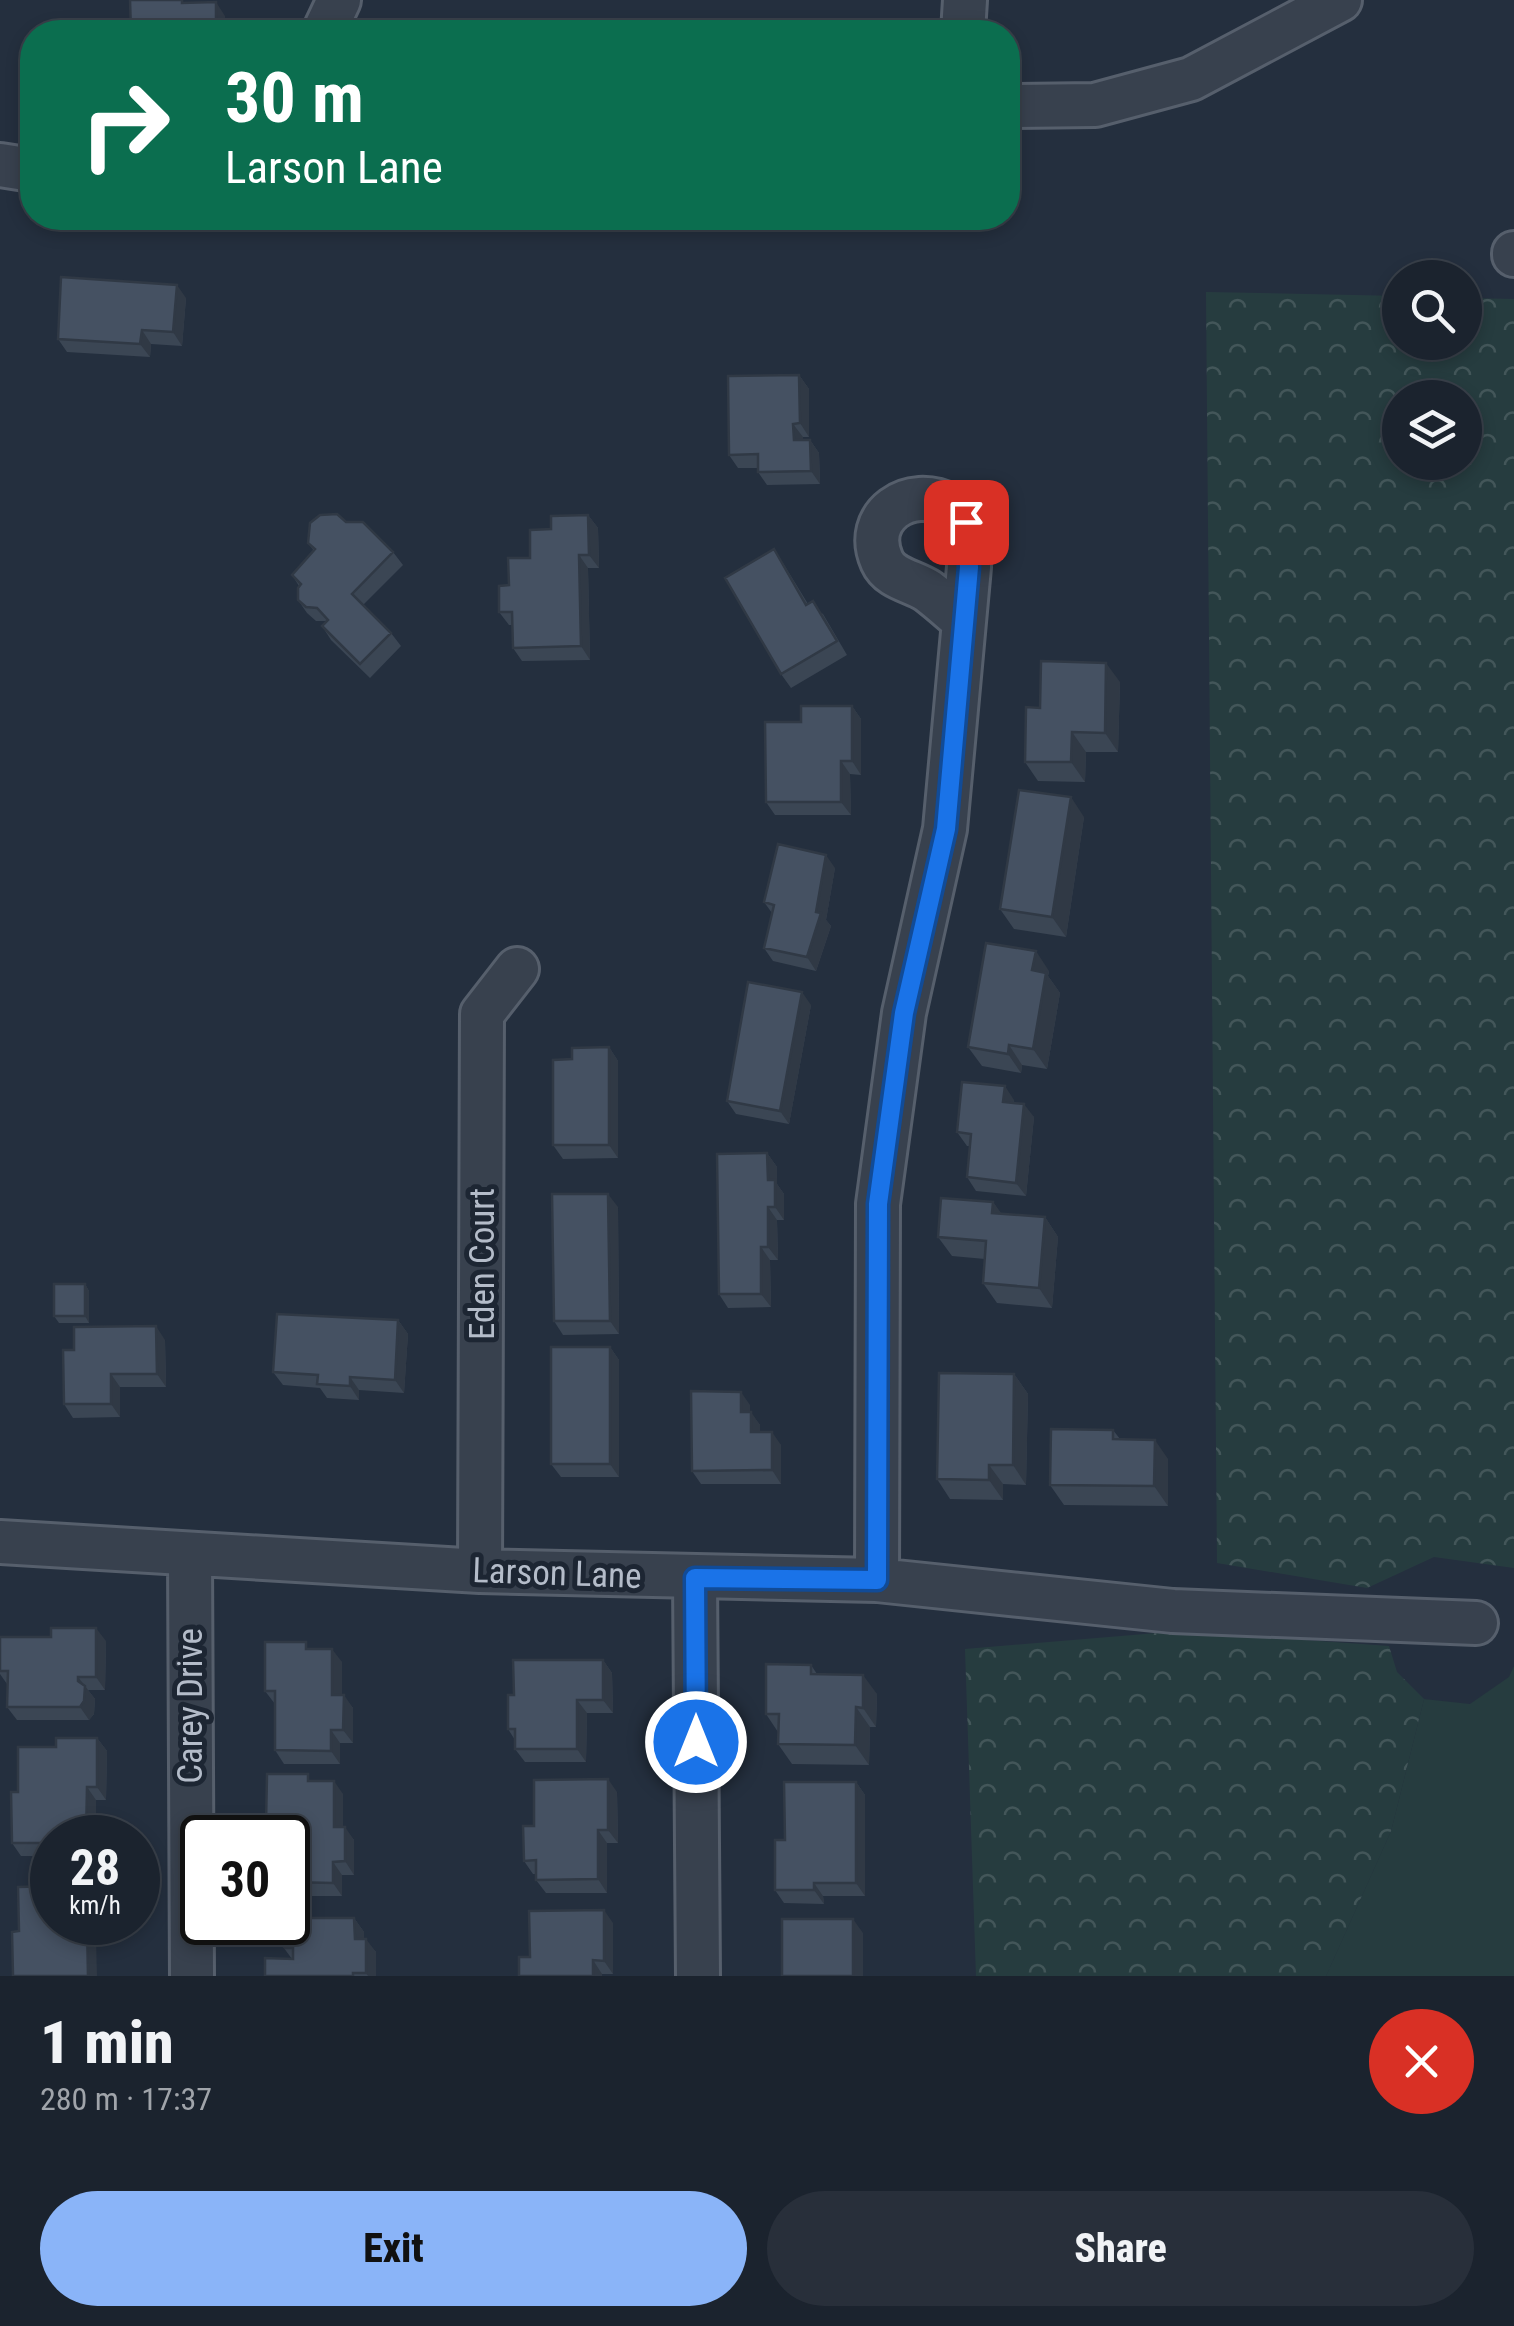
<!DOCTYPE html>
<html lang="en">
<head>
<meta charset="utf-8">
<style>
  :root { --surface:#1b232e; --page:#282f3a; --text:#f1f3f6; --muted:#a0a4aa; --line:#39404a; --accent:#8ab4f8 }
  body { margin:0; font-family:"Roboto Condensed",sans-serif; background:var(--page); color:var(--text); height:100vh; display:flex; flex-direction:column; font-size:38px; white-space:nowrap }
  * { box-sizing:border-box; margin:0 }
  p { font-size:32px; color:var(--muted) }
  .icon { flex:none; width:55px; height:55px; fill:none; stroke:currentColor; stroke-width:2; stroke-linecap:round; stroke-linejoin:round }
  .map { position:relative; height:1976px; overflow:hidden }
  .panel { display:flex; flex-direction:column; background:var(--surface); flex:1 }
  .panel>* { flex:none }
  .banner { position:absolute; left:20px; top:20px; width:1000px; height:210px; border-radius:40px; box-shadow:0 5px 15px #0003,0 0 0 2px var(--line); background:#0b6e4f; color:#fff; overflow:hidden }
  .controls { position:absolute; left:1382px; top:260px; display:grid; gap:20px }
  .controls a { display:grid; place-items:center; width:100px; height:100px; border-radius:50%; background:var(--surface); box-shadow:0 5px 15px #0003,0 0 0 2px var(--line); font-size:50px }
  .speed { position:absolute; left:30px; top:1815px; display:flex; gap:20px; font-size:50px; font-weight:700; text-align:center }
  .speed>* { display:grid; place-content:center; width:130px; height:130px; border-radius:50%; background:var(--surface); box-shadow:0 5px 15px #0003,0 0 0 2px var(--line); line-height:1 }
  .speed small { font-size:25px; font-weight:400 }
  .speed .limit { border:5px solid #111; border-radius:15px; background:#fff; color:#111 }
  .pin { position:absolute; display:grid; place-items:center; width:85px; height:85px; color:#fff; margin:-42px; border-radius:20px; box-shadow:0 5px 15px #0006 }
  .me { position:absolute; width:110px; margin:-55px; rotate:0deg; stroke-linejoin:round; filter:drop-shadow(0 0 8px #0008) }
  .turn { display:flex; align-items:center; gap:35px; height:210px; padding:0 40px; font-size:45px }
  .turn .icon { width:130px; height:130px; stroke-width:2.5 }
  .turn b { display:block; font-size:70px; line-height:85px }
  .round { display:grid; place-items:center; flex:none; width:105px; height:105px; border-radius:52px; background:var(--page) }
  .overview { display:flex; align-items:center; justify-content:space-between; height:170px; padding:0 40px }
  h1 { font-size:60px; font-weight:800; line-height:75px }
  .cta { display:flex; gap:20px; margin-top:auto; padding:20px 40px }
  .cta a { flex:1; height:115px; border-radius:60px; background:var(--accent); color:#111; font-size:40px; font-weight:800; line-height:115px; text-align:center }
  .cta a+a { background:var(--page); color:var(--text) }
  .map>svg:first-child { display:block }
</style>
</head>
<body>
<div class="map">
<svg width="1514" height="1976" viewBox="0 0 1514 1976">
  <defs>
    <pattern id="forest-crowns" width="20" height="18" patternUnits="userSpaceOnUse" patternTransform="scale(2.5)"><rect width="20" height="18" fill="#263c3f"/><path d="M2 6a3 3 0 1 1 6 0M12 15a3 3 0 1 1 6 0" fill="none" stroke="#435659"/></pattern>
  </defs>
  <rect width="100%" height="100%" fill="#242f3e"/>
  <path fill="#263c3f" d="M1514,1666v310h-188l65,-145 33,-132 46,5 39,-27z"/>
  <path fill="url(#forest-crowns)" fill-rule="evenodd" d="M1206,292l194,4v46h65v-44l49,1v1269l-80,-11 -67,31 -150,-25zM1400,398h65v64h-65z
    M1181,1631l208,15 8,26 27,27 -33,132 -65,145h-350l-11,-327z"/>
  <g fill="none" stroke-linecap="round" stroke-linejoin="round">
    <defs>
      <path id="minor" d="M324,32l15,-32
        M963,32l2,-32
        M1008,106l87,-1 96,-26 149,-79
        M0,165l32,5
        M1514,255v-2
        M0,1542l480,29 397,9 296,31 303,12
        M190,1556l2,420
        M480,1571l2,-557 35,-45
        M695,1578l3,398
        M877,1580l1,-376 26,-191 41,-184 24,-262 -2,-44c-5,-6 -11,-13 -17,-17 -40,-22 -88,10 -68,55 8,18 31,20 46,30 12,9 24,20 36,30"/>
    </defs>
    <use href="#minor" stroke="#565f6c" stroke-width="48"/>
    <use href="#minor" stroke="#38414e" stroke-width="42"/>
  </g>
  <path fill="#3b4654" d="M186,298l-4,48 -31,-2 -1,13 -83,-5 -9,-13z
    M799,375l10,14v48h-6v3h7l9,13 1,31 -53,1 -9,-13v-4h-20l-9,-13z
    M588,515l10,13 1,40h-11l2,92 -68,1 -9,-13 -1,-23h-3l-10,-13 10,-27 42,-56z
    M346,522l47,30 10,13 -40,40 28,28 10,13 -31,32 -39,-38 -9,-14 4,-5h-10l-9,-8 -9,-13 1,-14 -7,-11 22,-24 -6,-8z
    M783,563l25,41 15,10 24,41 -56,33 -10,-14z
    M1120,682l-2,70h-32l-1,30 -47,-1 -13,-19 15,-54z
    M852,706l9,13v56l-11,-1 1,41h-76l-9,-13 35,-80z
    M1084,817l-18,120 -52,-8 -14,-20z
    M835,868l-9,52 5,6 -15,45 -43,-10 -9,-13 8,-35 -8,-11z
    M1049,971l-1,5 12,17 -13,76 -25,-4 -1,8 -39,-7 -14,-19z
    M811,1005l-22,119 -53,-10 -9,-13z
    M609,1047l9,14v97l-55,1 -10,-14 19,-86z
    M1014,1100v3l20,14 -8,79 -50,-5 -9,-14 3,-31h-3l-10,-14z
    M767,1153l10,14v17l7,10v26h-7l1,40h-8l1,47 -43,1 -9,-14z
    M993,1202l8,12 44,3 13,20 -6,71 -55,-5 -14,-20 2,-24 -33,-3 -14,-19z
    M618,1207l1,127 -56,1 -9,-14z
    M85,1284l4,7v32h-30l-5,-7z
    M398,1320l10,14 -4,59 -45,-3v10l-32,-2 -7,-10 -37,-3 -10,-13z
    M165,1340l1,47h-46v30l-47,1 -9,-14 10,-54z
    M610,1347l9,13v117h-58l-10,-13z
    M1014,1374l14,20 -2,91 -23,-1v16l-53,-1 -13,-20z
    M750,1405v7l10,13v7l21,13v39h-80l-9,-13z
    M1113,1430l7,9 48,20v47l-104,-1 -14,-20z
    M0,1637l106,4 -1,49h-17l7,9 -1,15 -5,6h-72l-10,-13v-23l-7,-10z
    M311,1649l31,13v33l11,13v35h-13v21h-56l-9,-14v-46l-10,-13z
    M603,1660l9,13 1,40h-26l-1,49h-61l-10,-13v-9l-7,-11 6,-34z
    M811,1665l6,9 60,20 -1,33h-6l-1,38 -77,-1 -14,-20v-12l-12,-18z
    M97,1738l10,13 -1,49h-10v38h-44v18h-31l-9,-13 6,-51z
    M312,1781l31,13v33l11,13v35h-12v21h-54v-58l-12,-2 -10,-13z
    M856,1782l9,13v101h-42l1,8 -40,-1 -9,-13 10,-50z
    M617,1792l1,51h-11v50h-61l-10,-13v-6h-3l-9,-13 10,-35z
    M354,1918l10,14v7l12,13v24h-111l27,-17 -14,-19z
    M106,1922v15l-94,-5z
    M613,1923v51h-11l-72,-17z"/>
  <path fill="#303945" d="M216,2l9,14v16h-9z
    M177,285l9,13 -4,48 -9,-14z
    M142,330l9,14 -1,13 -10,-13z
    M799,375l10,14v48l-9,-14z
    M793,424l10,13v16l-9,-13z
    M810,440l9,13 1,31 -9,-13z
    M588,515l10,13 1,40 -10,-13z
    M579,555l9,13 2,92 -9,-14z
    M1106,663l14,19 -2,70 -13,-19z
    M852,706l9,13v56l-9,-14z
    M1072,732l14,20 -1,30 -14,-20z
    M841,761l9,13 1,41 -10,-13z
    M1071,797l13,20 -18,120 -14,-20z
    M826,855l9,13 -9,52 5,6 -15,45 -9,-14z
    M1036,951l13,20 -1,5 12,17 -13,76 -14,-20 -1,-79z
    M802,992l9,13 -22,119 -9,-13z
    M1009,1045l13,20 -1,8 -13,-19z
    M609,1047l9,14v97l-9,-13z
    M1005,1086l9,14 -2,15 -9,-13z
    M1024,1104l10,13 -8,79 -10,-13z
    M767,1153l10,14v17l7,10v26l-9,-13 -7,-27z
    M608,1194l10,13 1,127 -9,-13z
    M993,1202l14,19 -15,-8z
    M768,1207l9,13 1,40 -10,-13z
    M1045,1217l13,20 -6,71 -13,-20z
    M761,1247l9,13 1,47 -10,-13z
    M85,1284l4,7v32l-4,-7z
    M398,1320l10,14 -4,59 -9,-13z
    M156,1326l9,14 1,47 -9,-13z
    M610,1347l9,13v117l-9,-13z
    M111,1374l9,13v30l-9,-13z
    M1014,1374l14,20 -2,91 -13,-20z
    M350,1377l9,13v10l-9,-14z
    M741,1392l9,13v20l-9,-13z
    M751,1412l9,13v20l-9,-13z
    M772,1432l9,13v39l-9,-14z
    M1155,1440l13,19v47l-14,-20z
    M989,1465l14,19v16l-14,-20z
    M96,1628l10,13 -1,49 -9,-13z
    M332,1649l10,13v46l-10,-13z
    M603,1660l9,13 1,40 -10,-13z
    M863,1675l14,19 -1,33 -13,-19z
    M78,1677l17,22 -1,15 -5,6 -9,-13z
    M344,1695l9,13v35l-10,-13z
    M577,1700l10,13 -1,49 -9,-13z
    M856,1707l14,20 -1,38 -14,-20z
    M331,1730l9,13v21l-9,-13z
    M97,1738l10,13 -1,49 -9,-13z
    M608,1779l9,13 1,51 -10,-13z
    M334,1781l9,13v46l-9,-13z
    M856,1782l9,13v101l-9,-13z
    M87,1787l9,13v38h-10z
    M345,1827l9,13v35l-9,-14z
    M598,1830l9,13v50l-9,-14z
    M333,1862l9,13v21l-9,-13z
    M814,1883l9,13 1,8 -10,-14z
    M604,1910l9,13v51l-9,-13z
    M354,1918l10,14v20l-9,-13z
    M853,1919l10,14v43h-10z
    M97,1922h9v15l-9,-13z
    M87,1924l9,14 1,38h-9z
    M366,1939l10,13v24h-8l-2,-3z
    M593,1960l9,14v2h-9z"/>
  <path fill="#455162" stroke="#303945" stroke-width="2.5" d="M130,0h52v3l34,-1v30h-85z
    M61,277l116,8 -4,47 -31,-2 -2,14 -82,-5z
    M799,375l1,48 -7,1 1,16h16l1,31 -53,1v-18l-29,1 -1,-79z
    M337,514l9,8h17l30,30 -41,42 39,39 -31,31 -38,-38 6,-6 -11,-12 -11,-1 -8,-7v-12l3,-4 -9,-9 23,-26 -7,-6 2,-20 10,-8z
    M588,515l1,40h-10l2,91 -68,2 -1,-36h-13v-26l10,-1 -1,-27h22v-28l21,-1v-13z
    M774,549l32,56 7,-4 24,40 -56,33 -56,-96z
    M1041,661l65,2 -1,70 -33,-1 -1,30h-46l1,-55 14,1z
    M801,706h51v55h-11v41h-75l-1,-80h36z
    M1019,790l52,7 -19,120 -52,-8z
    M778,844l48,11 -10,57 5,1 -14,44 -43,-9 10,-43 -10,-3z
    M986,943l50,8 -4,19 14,3 -13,76 -24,-4 -1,9 -40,-7z
    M748,982l54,10 -22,119 -53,-10z
    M609,1047v98h-56v-85l19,-1v-11z
    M962,1082l43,4 -2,16 21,2 -8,79 -49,-6 4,-43 -14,-2z
    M767,1153l1,27h7v27h-7v40h-7v47h-42l-2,-140z
    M552,1194h56l2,127h-56z
    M941,1198l52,4 -1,11 53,4 -6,71 -56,-5 3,-42 -48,-4z
    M54,1284h31v32h-31z
    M277,1314l121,6 -3,60 -45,-3v9l-33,-2 1,-9 -45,-3z
    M156,1326l1,48h-46v30h-47l-1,-54h11v-23z
    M551,1347h59v117h-59z
    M939,1373l75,1 -1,91h-24v15l-52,-1z
    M691,1391l50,1v20h10v20h21v38l-80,1z
    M1051,1429l62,1v9l42,1 -1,46 -104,-1z
    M51,1628h45v49h-18v4l7,5 -1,15 -4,6h-73l1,-36h-8v-34h51z
    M265,1642h41v7h26v46h12l-1,35h-12v21l-56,-1v-59h-10z
    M513,1660h90v40h-26v49h-62v-20h-7v-34h6z
    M766,1664l45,1v9l52,1v33l-7,-1 -1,38 -77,-1 1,-30h-13z
    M56,1738h41v49h-10l-1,51h-34v5h-40l-1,-51h7v-45h38z
    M267,1774h41v7h26v46h11v34l-12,1v21l-45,-1v-44h-11v-15h-11z
    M608,1779v51h-10v49l-62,1v-20l-12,1 -1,-35h11v-46z
    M784,1782h72v101h-42v7h-39v-50h10z
    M52,1886v36h45v2h-10l1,52h-75l-1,-44 7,-1 -1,-44z
    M604,1910v51l-11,-1v16h-74v-19h11l-1,-46z
    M288,1918h66l1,21h11v34h-13v3h-88v-18l28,1v-11h-8l-7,-8 -1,-13 5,-5h6z
    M782,1919h71v57h-71z"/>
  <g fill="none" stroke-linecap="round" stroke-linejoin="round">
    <defs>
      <path id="route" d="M696,1742l-1,-164 182,2 1,-376 26,-191 42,-184 23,-262 -3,-45"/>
    </defs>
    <use href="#route" stroke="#114b97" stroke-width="25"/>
    <use href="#route" stroke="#1a73e8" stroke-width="18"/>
  </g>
  <g text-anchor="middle" stroke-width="10" stroke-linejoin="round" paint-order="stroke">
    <g font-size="35" fill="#b4bcc9" stroke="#1d2633">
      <text transform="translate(482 1264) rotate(-90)" y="12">Eden Court</text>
      <text transform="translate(557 1573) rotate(2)" y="12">Larson Lane</text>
      <text transform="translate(190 1706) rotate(-90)" y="12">Carey Drive</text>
    </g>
  </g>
</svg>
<div class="controls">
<a><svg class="icon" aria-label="search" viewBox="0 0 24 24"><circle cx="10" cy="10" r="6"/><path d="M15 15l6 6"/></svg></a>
<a><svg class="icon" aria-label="layers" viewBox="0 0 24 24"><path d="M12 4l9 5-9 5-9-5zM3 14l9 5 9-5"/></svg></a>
</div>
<div class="speed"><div>28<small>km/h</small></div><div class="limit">30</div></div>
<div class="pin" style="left:966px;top:522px;background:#d93025"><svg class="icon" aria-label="arrive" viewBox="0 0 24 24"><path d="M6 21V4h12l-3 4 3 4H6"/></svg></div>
<svg class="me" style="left:696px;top:1742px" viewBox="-20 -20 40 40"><circle r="17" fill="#1a73e8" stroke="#fff" stroke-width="3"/><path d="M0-11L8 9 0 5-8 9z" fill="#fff"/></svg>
<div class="banner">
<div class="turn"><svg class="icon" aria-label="right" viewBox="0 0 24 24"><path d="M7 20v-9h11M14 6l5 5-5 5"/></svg><div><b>30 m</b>Larson Lane</div></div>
</div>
</div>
<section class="panel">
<div class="overview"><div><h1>1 min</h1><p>280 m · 17:37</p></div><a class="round" style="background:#d93025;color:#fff"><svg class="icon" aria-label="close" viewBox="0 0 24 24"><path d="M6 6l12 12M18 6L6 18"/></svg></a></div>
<div class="cta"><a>Exit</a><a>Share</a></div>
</section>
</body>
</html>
